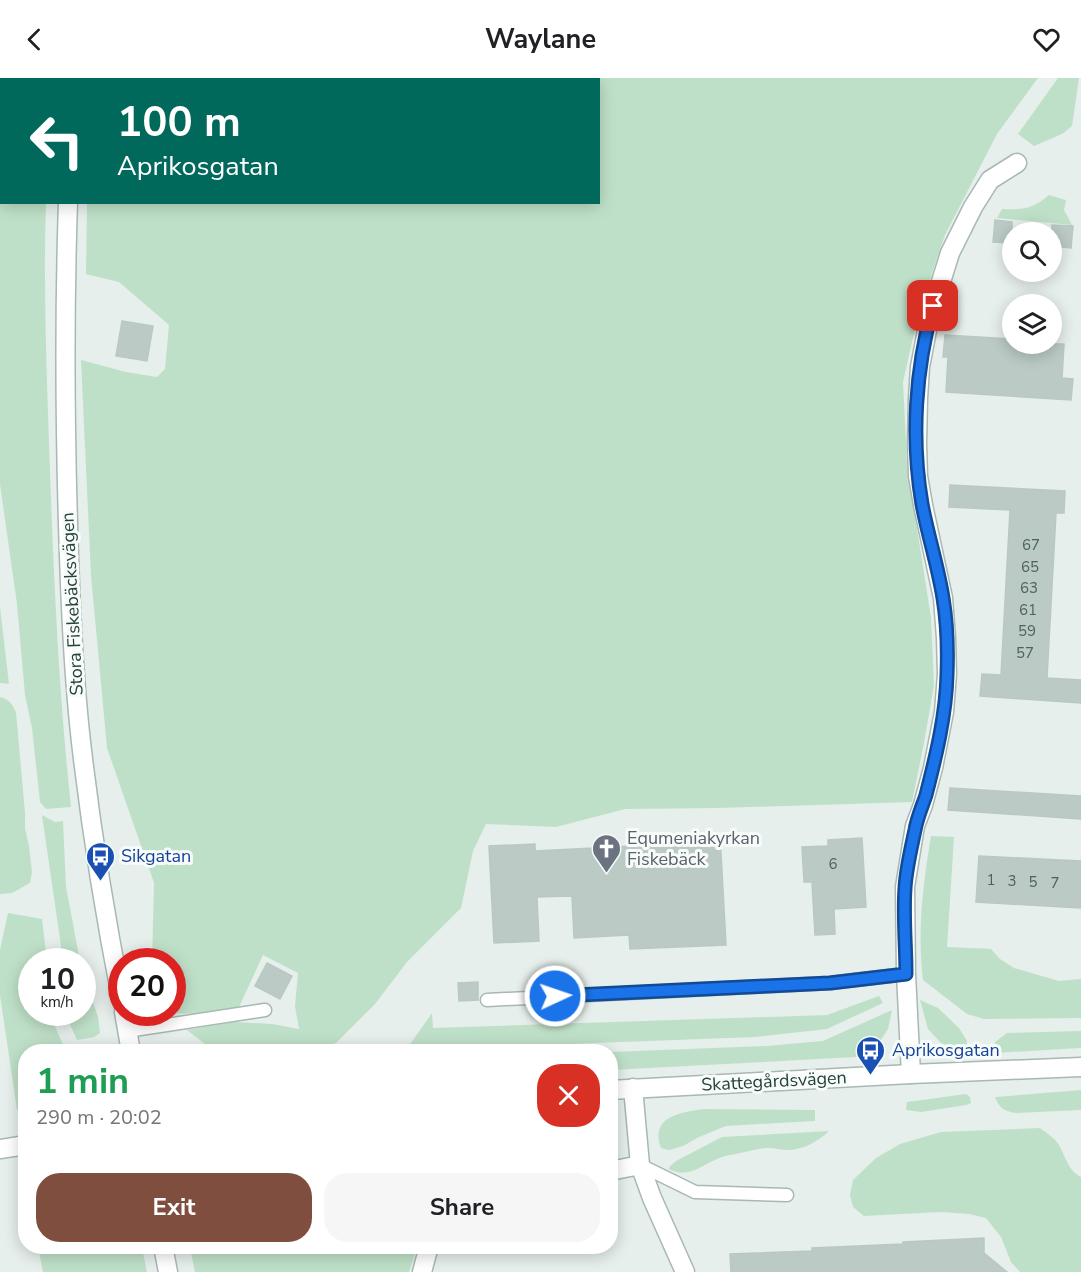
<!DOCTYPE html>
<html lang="en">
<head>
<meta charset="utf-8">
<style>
  :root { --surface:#fff; --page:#f6f6f6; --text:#202124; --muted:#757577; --accent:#7f4e3f }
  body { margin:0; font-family:"Nunito Sans",sans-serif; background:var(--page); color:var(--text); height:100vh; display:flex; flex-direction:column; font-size:22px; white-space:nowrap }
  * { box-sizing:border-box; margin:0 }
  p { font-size:20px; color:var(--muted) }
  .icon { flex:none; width:33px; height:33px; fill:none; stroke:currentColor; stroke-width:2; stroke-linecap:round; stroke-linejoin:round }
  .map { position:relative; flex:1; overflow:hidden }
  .panel { position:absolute; left:18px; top:966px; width:600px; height:210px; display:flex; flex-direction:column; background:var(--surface); border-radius:24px; box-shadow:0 3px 15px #0003 }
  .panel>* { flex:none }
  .banner { position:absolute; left:0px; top:0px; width:600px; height:126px; box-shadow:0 3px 15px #0003; background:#00695c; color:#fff; overflow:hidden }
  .fabs { position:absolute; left:1002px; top:144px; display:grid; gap:12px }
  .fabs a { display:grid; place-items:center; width:60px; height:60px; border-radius:50%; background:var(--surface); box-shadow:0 3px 15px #0003; font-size:30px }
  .speed { position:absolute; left:18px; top:870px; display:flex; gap:12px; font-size:30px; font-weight:700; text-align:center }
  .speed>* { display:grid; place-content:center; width:78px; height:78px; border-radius:50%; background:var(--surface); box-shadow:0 3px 15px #0003; line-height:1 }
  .speed small { font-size:15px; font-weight:400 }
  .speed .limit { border:9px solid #d22; background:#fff; color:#111 }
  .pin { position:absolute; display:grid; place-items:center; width:51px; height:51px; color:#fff; margin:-26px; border-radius:12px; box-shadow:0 3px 9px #0006 }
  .me { position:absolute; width:66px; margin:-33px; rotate:87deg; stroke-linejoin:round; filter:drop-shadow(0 0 4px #0008) }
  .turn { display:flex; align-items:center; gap:21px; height:126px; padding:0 18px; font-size:27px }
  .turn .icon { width:78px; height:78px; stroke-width:2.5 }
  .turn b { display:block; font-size:42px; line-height:51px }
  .round { display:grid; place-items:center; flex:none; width:63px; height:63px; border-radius:24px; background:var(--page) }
  .summary { display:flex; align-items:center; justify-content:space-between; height:102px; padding:0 18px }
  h1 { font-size:36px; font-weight:700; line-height:45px; color:#1e9e55 }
  .action { display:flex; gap:12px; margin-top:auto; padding:12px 18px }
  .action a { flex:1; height:69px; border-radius:24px; background:var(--accent); color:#fff; font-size:24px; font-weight:700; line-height:69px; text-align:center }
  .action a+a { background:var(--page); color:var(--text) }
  header { display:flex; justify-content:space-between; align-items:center; height:78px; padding:0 18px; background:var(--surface); font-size:27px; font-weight:700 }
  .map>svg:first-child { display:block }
</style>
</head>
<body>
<header><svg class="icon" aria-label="back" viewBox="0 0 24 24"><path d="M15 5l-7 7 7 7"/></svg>Waylane<svg class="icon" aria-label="heart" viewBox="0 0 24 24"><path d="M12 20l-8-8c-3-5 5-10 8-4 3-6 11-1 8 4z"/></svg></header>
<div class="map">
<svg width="1081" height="1194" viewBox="0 0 1081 1194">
  <rect width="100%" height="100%" fill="#e6efeb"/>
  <path fill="#bfe0c8" d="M93,0h945l-41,56 -52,101 -26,76 -16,71 4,81 24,155 3,67 -10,58 -12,59 -194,6 -93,1 -69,18 -70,-3 -13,27 -12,57 -54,54 -32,42 -39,39 -19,5 -49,3h-54l-27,-21 48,-8 37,2 27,5 -4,-23 3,-33 -35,-18 -24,52 -36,7 -45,-1 14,-1v-50l-20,-1 2,-78 -47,-135 -16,-173 -10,-215 45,12 31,5 8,-8 4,-44 -50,-43 -33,-8 1,-71 511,-1v-122l-505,-1z
    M1058,0h21l-7,48 -10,8 -28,12 -16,-12z
    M0,30h2v94l44,1c-3,89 1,179 4,268 4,113 9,224 21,336l-25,2 -6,-7 -8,-74 -7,-33 -8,-91 -17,-120z
    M1049,117l17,5 -2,10 8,15 -75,-7 5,-9c21,1 31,0 47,-14z
    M0,529l9,77 -9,-1z
    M0,619c9,2 12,7 16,15l9,101v15l4,18 3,26 -2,11 -18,10 -12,1z
    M42,737l13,7 8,-1 3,66 14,74h-19v-15z
    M931,758l23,1 -7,110 44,2 9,10 14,9 45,13 22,-2v39l-97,1 -17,-5 -44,-34c-6,-48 0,-96 8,-144z
    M8,835l34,6 5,42 -15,1v50l21,1 1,11 11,25 -1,2 -38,1 -1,57 -8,1 -17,-115v-45z
    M83,895l15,44 2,16 -6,4 -17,3 -9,-20 -1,-7 15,-1z
    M879,918l4,7 -56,26 -71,8 -350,13 26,-37 1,15 394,-13z
    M920,922l18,8 21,20 8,13 -1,11 -25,-9 -13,-14z
    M892,932l-4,19 -11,17 -21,11 -245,13v-18l155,-6 57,-5z
    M1081,953v17l-88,5 2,-11 12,-9z
    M1081,1012v20l-65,3c-12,-2 -17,-5 -21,-16z
    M966,1016l4,3 1,6 -5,2 -45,7 -15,-2 1,-8z
    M704,1031l111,1v11l-89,5 -27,11 -16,9 -14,4 -8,-2c-12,-31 20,-36 43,-39z
    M1040,1050c5,4 12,8 16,13 9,10 10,29 25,36v95h-61l-9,-10 -10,-25 -15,-19 -17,-4 -28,-2 -77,4 -11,-9 -3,-12 3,-15 23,-22 24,-14 41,-12z
    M829,1053c-11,11 -27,19 -42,19 -6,0 -13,-2 -19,-2 -10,0 -22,4 -32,6 -6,1 -13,2 -19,5 -16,7 -30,20 -48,10l1,-3 6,-5 46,-24z
    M38,1169h104l5,25h-104z
    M190,1169l1,-1 226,1 -8,25h-214z"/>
  <path fill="#bbcac4" stroke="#b8c9c2" stroke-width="1.5" d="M995,142l17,2v21l-19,-1z
    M1052,147l21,1 -2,22 -19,-2z
    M122,243l31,5 -6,35 -31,-5z
    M945,257l67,4v5h52l-2,34 11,1 -2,21 -125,-8 2,-35h-5z
    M950,407l115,6 -1,22h-8l-9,165 34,2v23l-101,-7 2,-22 19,1 9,-165 -61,-3z
    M950,710l131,8v23l-133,-9z
    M720,757l6,110 -96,4 -1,-14 -55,3 -2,-42 -35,1 2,44 -45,2 -5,-97 46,-2v7l98,-5v-7z
    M862,760l4,69 -32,2 1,25 -20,1 -3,-53h-8l-2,-35 26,-1v-6z
    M979,778l102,5v47l-105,-6z
    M267,885l25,13 -12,23 -25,-13z
    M478,904v18l-19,1 -1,-18z
    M984,1160v15l23,19h-276l-1,-18 82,-3v-3l91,-4v-2z"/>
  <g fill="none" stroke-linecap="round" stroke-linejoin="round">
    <defs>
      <path id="service" d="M487,922l343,-17 76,-9
        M127,953l138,-21
        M640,1087l55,27 92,3"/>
      <path id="minor" d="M0,9l2,1
        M911,996l-5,-100 -1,-87 10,-61 8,-21 10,-37 11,-56 3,-38 -1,-36 -3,-40 -20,-93 -5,-29 -1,-32 1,-45 2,-32 9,-47 21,-67 23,-46 17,-27 27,-17
        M633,1010l7,77 12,33 33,74
        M0,1071l26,-4
        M610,1093l30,-6
        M422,1194l7,-26"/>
      <path id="tertiary" d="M72,2v-2
        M68,124c-4,118 -3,236 1,354 2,62 5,124 12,186 10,87 24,174 41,260
        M124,934l7,40
        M610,1012l301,-16 170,-7
        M163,1168l5,26"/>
    </defs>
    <use href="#service" stroke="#a8b8b2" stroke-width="15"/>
    <use href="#minor" stroke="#a8b8b2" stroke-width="21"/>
    <use href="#tertiary" stroke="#a8b8b2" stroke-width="21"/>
    <use href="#service" stroke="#fff" stroke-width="12"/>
    <use href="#minor" stroke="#fff" stroke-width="18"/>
    <use href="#tertiary" stroke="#fff" stroke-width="18"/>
  </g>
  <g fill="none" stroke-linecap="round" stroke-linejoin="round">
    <defs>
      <path id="route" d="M555,918l275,-13 76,-9c0,-28 -3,-57 -1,-86 1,-19 6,-39 10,-58 2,-12 7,-23 11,-35 10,-39 20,-80 21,-120 1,-26 0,-53 -4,-77 -5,-32 -15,-62 -21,-94 -11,-65 -7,-134 11,-198"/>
    </defs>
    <use href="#route" stroke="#114b97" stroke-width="15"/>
    <use href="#route" stroke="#1a73e8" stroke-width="10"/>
  </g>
  <defs>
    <symbol id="church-pin" viewBox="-11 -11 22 30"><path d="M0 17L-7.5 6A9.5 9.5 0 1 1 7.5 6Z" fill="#6b7280" stroke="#f7fbf9"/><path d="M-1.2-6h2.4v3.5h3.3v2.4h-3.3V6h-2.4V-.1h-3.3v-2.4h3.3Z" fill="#fff"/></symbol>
    <symbol id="bus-pin" viewBox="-11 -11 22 30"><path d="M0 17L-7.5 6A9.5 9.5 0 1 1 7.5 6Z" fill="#1a4fb4" stroke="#f7fbf9"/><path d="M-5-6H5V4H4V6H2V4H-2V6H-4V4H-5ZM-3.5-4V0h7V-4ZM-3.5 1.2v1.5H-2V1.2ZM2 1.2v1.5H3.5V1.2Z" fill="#fff"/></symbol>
  </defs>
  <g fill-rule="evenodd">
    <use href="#church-pin" x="590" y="754" width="33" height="45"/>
    <use href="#bus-pin" x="84" y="762" width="33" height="45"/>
    <use href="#bus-pin" x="854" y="956" width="33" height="45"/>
  </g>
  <g text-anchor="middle" stroke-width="6" stroke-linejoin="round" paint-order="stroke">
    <g font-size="15" fill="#4a645c">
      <text x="1031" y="472">67</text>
      <text x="1030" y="494">65</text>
      <text x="1029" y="515">63</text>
      <text x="1028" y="537">61</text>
      <text x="1027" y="558">59</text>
      <text x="1025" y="580">57</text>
      <text x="833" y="791">6</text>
      <text x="991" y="807">1</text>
      <text x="1012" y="808">3</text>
      <text x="1033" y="809">5</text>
      <text x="1055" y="810">7</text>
    </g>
    <g font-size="18" fill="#24423a" stroke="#f7fbf9">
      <text transform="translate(72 526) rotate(-93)" y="6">Stora Fiskebäcksvägen</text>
      <text transform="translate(774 1003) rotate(-3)" y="6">Skattegårdsvägen</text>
    </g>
    <g font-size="18" fill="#5b616d" stroke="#f7fbf9" text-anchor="start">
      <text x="627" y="766">Equmeniakyrkan<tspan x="627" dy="21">Fiskebäck</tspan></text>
    </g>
    <g font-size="18" fill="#164399" stroke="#f7fbf9" text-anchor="start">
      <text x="121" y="784">Sikgatan</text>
      <text x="892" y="978">Aprikosgatan</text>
    </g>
  </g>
</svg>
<div class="fabs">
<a><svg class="icon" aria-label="search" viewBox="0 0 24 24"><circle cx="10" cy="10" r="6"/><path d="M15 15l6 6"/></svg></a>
<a><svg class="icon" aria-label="layers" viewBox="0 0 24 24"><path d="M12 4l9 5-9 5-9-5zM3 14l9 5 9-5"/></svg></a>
</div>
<div class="speed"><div>10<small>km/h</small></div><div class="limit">20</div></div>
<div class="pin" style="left:933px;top:228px;background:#d93025"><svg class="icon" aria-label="arrive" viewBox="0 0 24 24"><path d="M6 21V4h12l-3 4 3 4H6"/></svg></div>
<svg class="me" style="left:555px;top:918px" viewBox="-20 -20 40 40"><circle r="17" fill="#1a73e8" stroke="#fff" stroke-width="3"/><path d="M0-11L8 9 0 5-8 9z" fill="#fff"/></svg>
<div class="banner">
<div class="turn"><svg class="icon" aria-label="left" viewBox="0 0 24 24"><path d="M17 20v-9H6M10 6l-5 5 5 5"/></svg><div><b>100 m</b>Aprikosgatan</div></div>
</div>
<section class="panel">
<div class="summary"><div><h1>1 min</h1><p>290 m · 20:02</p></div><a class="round" style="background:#d93025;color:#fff"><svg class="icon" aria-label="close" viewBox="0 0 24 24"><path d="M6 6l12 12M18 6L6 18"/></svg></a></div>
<div class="action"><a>Exit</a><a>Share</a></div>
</section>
</div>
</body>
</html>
